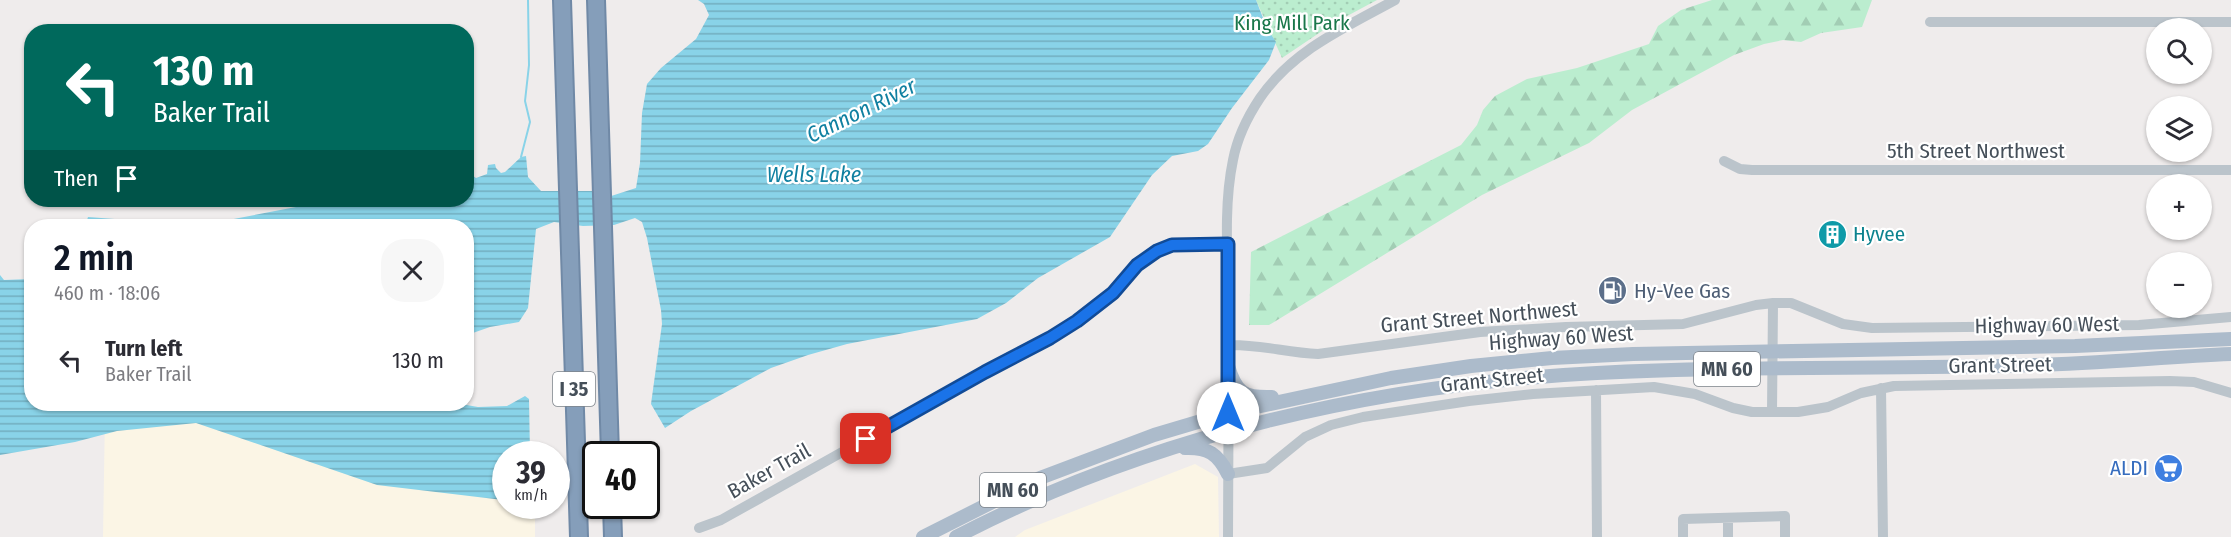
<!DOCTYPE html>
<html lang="en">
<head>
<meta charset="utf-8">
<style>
  :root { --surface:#fff; --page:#f7f7f7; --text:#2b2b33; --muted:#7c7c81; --accent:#111827 }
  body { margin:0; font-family:"Fira Sans Condensed",sans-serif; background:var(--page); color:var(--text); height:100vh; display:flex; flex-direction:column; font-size:22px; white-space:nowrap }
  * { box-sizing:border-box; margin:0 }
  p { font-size:20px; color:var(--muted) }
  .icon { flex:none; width:33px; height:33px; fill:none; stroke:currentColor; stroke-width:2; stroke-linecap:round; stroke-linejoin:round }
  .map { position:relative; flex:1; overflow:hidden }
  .drawer { position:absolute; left:24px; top:219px; width:450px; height:192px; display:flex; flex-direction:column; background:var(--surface); border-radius:24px; box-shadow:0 2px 4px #0004 }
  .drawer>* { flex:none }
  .banner { position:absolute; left:24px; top:24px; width:450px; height:183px; border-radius:24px; box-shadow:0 2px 4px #0004; background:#00695c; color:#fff; overflow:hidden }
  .controls { position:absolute; left:2146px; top:18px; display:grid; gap:12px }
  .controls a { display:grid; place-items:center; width:66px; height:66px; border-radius:50%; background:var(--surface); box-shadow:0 2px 4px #0004; font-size:30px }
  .speed { position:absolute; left:492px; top:441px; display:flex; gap:12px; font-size:30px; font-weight:700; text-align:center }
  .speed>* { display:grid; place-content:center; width:78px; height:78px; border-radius:50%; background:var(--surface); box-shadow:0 2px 4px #0004; line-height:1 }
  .speed small { font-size:15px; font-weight:400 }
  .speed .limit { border:3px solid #111; border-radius:9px; background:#fff; color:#111 }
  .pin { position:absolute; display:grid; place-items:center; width:51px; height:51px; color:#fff; margin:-26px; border-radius:12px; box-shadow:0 3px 9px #0006 }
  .me { position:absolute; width:66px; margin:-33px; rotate:0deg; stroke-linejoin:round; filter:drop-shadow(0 0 4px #0008) }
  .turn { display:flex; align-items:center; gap:21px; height:126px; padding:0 30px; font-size:27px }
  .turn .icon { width:78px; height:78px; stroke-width:2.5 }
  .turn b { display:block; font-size:42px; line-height:51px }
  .then { display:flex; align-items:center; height:57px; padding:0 30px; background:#0003; gap:12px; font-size:22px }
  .round { display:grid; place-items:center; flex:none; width:63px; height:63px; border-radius:24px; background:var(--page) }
  .overview { display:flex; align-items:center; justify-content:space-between; height:102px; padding:0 30px }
  h1 { font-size:36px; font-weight:600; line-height:45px; color:var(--accent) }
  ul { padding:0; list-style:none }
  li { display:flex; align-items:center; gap:18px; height:78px; padding:0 30px }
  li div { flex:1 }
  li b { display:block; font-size:22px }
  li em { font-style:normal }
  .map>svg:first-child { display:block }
</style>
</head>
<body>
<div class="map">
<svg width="2231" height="537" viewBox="0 0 2231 537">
  <defs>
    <pattern id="forest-firs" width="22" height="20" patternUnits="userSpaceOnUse" patternTransform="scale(1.5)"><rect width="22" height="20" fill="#bbedcf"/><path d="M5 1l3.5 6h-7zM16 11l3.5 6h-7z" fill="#a2cdb4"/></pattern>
    <pattern id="park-dots" width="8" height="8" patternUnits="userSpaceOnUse" patternTransform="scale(1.5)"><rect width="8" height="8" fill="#bbedcf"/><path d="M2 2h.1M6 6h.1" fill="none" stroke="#a2cdb4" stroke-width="1.8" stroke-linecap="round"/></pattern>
    <pattern id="water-rules" width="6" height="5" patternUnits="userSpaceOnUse" patternTransform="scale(1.5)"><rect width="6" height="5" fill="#89d3e8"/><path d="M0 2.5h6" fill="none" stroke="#72aebf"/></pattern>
  </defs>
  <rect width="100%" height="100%" fill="#efecec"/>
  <path fill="#fbf5e5" d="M379,406l126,53 1,47h29v31h-432l2,-124z
    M1195,464l23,13 1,60h-204l10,-7z"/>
  <path fill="url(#forest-firs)" d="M1712,0h160l-10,27 -41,6 -20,9 -18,-2 -19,4 -30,11 -102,55 -43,33 -107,52 -213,130h-20l2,-73 210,-107 16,-20 6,-15 12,-14 32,-17 50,-11 72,-24 9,-18 23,-16z"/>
  <path fill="url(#park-dots)" d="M1256,0h121l-43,23 -52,35z"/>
  <path fill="url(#water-rules)" d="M698,0h558l11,28 9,14 -7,18 -37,48 -24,36 -10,7 -26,5 -20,19 -42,62 -72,41 -32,25 -29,16 -130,25 -39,11 -37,13 -80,43 -26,17 -14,-24 11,-80 -1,-14 -14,-72 -5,-16 -7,-4 -21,7 -31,1 -29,-4 -18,7 -8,79 -9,14 -29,5 -23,8 -1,-109h-381l3,-9 53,4 77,1 99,-19h25l15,-3h109l1,-28 9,6 11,-4 1,-9 7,-1 1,4 5,5 4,-1 16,-15 5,-1 2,21 13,14h63l1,7 31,-10 4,-25 2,-50 5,-29 14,-16 35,-29 13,-24 -5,-11z
    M0,275l4,5 27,-1 1,125h429l17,3 29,-1 18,-10 4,3 1,55h-24l-1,45 -2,1 -126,-15 -181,-62 -79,8 -42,11 -75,13z"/>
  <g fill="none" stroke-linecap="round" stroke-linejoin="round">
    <path stroke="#89d3e8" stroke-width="2" d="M521,157l9,-35 -5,-21 4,-36 -1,-65"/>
    <defs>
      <path id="highway" d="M562,0l17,537
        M596,0l14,454
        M612,506l1,31"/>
    </defs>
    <use href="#highway" stroke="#7089a6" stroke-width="20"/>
    <path stroke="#bbc4cb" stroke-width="10" d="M1930,22h301
      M1724,161l16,8 12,1h479
      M1228,345c31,-1 60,8 90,9l162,-22 86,-5 117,-3 73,-19 17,-2h18l52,21 29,4 267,-3 92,-8
      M1881,388l2,149
      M1596,390l1,147
      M1772,412l1,-109
      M1228,474l39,-6 38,-31 26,-12 32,-8 106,-16 64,-7 121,-7 41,7 38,14 19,4h46l30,-5 33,-14 33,-7 276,-5 24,1 37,11
      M699,528l22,-8 264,-148 65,-34 27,-17 36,-28 24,-28 20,-14 15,-6 56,-1
      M1228,537c0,-76 1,-152 1,-227 -1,-49 -6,-102 4,-150 4,-21 15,-44 27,-62 33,-48 86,-71 135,-98
      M1683,537v-18l102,-3v21
      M1728,537v-18"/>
    <path stroke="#acbbcb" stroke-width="14" d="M1228,366c8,27 16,32 44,31
      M1185,448c23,-1 33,6 43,26
      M923,537l117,-59 114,-43 74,-22 163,-35 80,-12 81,-8 81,-4 442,-8 156,-7
      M956,537c196,-102 421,-153 641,-164 146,-8 292,-3 438,-8 65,-2 131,-8 196,-11"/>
    <use href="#highway" stroke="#859eba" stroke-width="16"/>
  </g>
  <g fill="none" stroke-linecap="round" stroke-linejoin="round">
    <defs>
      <path id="route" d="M866,439l119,-67 65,-34 27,-17 36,-28 24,-28 20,-14 15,-6 56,-1v169"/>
    </defs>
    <use href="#route" stroke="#114b97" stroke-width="15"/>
    <use href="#route" stroke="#1a73e8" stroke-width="10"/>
  </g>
  <defs>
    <symbol id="building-disc" viewBox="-11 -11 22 22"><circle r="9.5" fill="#0f9aa8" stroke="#fff"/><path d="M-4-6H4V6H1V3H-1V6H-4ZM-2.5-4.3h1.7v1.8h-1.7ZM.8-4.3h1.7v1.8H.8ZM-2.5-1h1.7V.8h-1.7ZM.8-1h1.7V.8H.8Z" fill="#fff"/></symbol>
    <symbol id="fuel-disc" viewBox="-11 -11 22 22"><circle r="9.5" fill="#5c6f8a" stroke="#fff"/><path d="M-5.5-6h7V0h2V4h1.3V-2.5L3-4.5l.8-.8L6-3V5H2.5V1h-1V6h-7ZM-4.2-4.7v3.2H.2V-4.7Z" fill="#fff"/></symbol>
    <symbol id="supermarket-disc" viewBox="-11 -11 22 22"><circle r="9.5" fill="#3f7fe0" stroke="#fff"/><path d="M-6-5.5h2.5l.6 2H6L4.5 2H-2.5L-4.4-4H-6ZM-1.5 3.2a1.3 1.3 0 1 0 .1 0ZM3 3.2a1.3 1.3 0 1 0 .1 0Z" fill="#fff"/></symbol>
  </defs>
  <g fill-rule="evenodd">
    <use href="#building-disc" x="1816" y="218" width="33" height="33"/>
    <use href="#fuel-disc" x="1596" y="274" width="33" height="33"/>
    <use href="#supermarket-disc" x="2152" y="452" width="33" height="33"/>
  </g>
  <g text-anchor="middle" stroke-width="4.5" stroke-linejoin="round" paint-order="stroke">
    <g fill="#fff" stroke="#7d848b" stroke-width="1.5">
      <rect x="1694" y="352" width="66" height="34" rx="4.5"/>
      <rect x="553" y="372" width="42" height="34" rx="4.5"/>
      <rect x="980" y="473" width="66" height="34" rx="4.5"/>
    </g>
    <g font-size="20" font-weight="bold" fill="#454f59">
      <text x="1727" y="376">MN 60</text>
      <text x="574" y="396">I 35</text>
      <text x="1013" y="497">MN 60</text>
    </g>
    <g font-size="21" fill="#19774a" stroke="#fff">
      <text x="1292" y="30">King Mill Park</text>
    </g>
    <g font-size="21" fill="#454f59" stroke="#fff">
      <text x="1976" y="158">5th Street Northwest</text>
      <text transform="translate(1479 317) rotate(-5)" y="7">Grant Street Northwest</text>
      <text transform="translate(2047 325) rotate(-1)" y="7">Highway 60 West</text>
      <text transform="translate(1561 338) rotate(-4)" y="7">Highway 60 West</text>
      <text transform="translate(2000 365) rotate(-1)" y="7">Grant Street</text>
      <text transform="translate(1492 380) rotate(-6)" y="7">Grant Street</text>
      <text transform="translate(769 471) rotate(-29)" y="7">Baker Trail</text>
    </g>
    <g font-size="21" fill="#0d838f" stroke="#fff" text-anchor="start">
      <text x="1853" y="241">Hyvee</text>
    </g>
    <g font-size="21" fill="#4e5e75" stroke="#fff" text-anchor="start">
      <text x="1634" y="298">Hy-Vee Gas</text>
    </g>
    <g font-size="21" fill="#366cbe" stroke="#fff" text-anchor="end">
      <text x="2148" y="475">ALDI</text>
    </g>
    <g font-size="22" font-style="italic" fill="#1080a1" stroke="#fff">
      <text transform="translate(861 110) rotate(-26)" y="8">Cannon River</text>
      <text x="814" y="182">Wells Lake</text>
    </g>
  </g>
</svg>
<div class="controls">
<a><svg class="icon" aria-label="search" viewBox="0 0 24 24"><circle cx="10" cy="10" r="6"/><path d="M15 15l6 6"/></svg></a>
<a><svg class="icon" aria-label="layers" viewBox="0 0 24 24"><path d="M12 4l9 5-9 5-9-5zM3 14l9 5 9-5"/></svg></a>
<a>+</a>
<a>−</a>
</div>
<div class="speed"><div>39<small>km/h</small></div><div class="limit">40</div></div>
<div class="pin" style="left:866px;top:439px;background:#d93025"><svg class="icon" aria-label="arrive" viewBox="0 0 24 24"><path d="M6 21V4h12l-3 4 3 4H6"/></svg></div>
<svg class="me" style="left:1228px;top:413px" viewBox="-20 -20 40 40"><circle r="19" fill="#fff"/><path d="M0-13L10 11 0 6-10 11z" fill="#1a73e8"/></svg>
<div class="banner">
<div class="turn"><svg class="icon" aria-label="left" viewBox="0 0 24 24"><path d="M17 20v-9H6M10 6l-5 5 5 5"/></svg><div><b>130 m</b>Baker Trail</div></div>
<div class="then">Then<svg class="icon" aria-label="arrive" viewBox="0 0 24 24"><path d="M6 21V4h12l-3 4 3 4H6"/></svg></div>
</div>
<section class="drawer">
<div class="overview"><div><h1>2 min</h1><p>460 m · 18:06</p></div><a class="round"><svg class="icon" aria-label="close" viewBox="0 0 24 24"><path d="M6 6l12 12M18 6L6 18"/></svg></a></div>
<ul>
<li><svg class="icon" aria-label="left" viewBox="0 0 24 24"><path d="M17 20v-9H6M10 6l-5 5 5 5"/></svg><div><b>Turn left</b><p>Baker Trail</p></div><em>130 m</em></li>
</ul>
</section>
</div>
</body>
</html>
